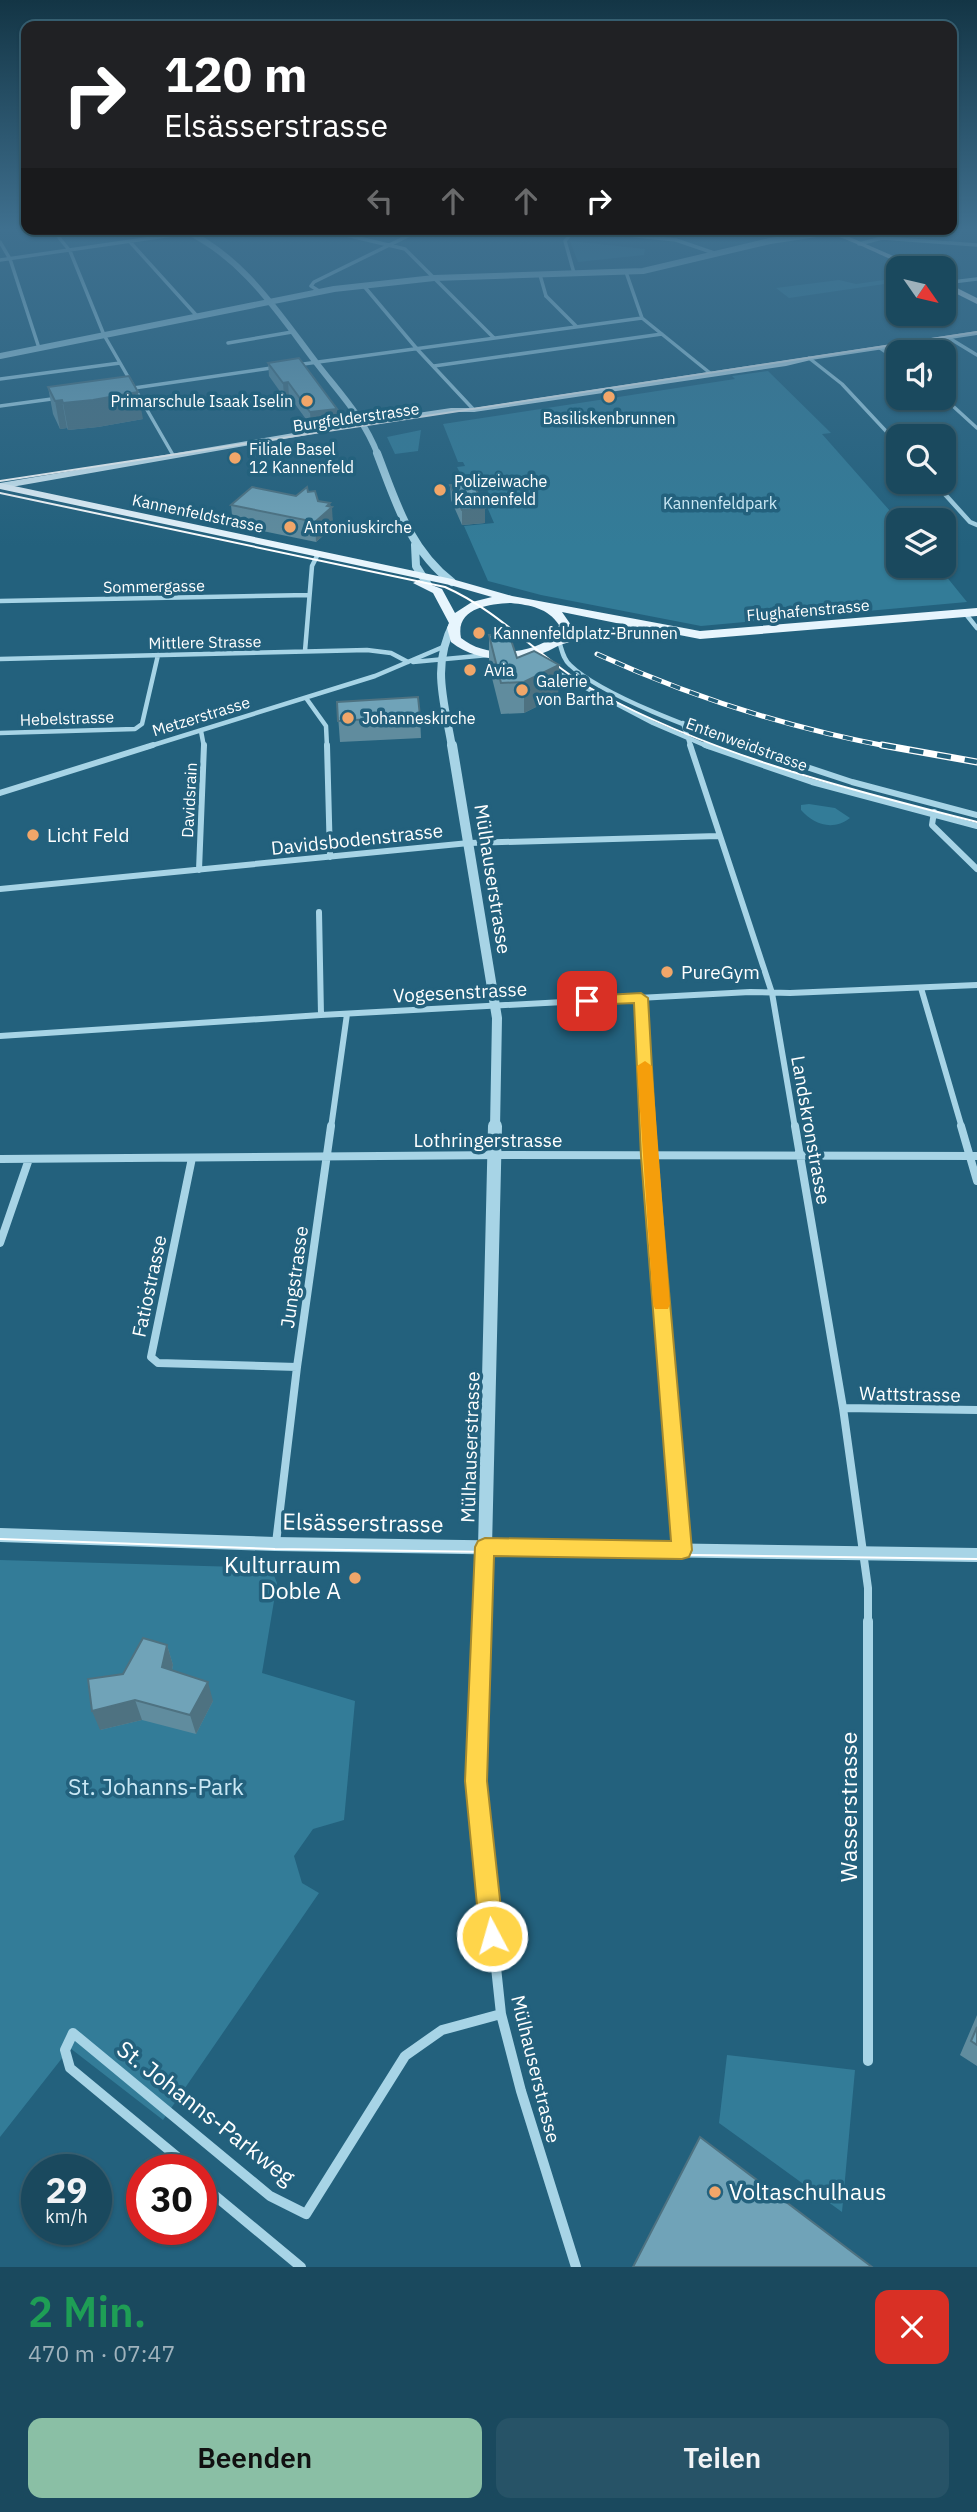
<!DOCTYPE html>
<html lang="de">
<head>
<meta charset="utf-8">
<style>
  :root { --surface:#1a495e; --page:#275367; --text:#f1f3f6; --muted:#9fb2bc; --line:#386173; --accent:#8abfa5 }
  body { margin:0; font-family:"IBM Plex Sans",sans-serif; background:var(--page); color:var(--text); height:100vh; display:flex; flex-direction:column; font-size:26px; white-space:nowrap }
  * { box-sizing:border-box; margin:0 }
  p { font-size:23px; color:var(--muted) }
  .icon { flex:none; width:38px; height:38px; fill:none; stroke:currentColor; stroke-width:2; stroke-linecap:round; stroke-linejoin:round }
  .map { position:relative; height:2267px; overflow:hidden }
  .side { display:flex; flex-direction:column; background:var(--surface); flex:1 }
  .side>* { flex:none }
  .banner { position:absolute; left:21px; top:21px; width:936px; height:214px; border-radius:14px; box-shadow:0 2px 5px #0004,0 0 0 2px var(--line); background:#202124; color:#fff; overflow:hidden }
  .needle { width:46px; rotate:124deg }
  .controls { position:absolute; left:886px; top:256px; display:grid; gap:14px }
  .controls a { display:grid; place-items:center; width:70px; height:70px; border-radius:14px; background:var(--surface); box-shadow:0 2px 5px #0004,0 0 0 2px var(--line); font-size:35px }
  .speed { position:absolute; left:21px; top:2154px; display:flex; gap:14px; font-size:35px; font-weight:700; text-align:center }
  .speed>* { display:grid; place-content:center; width:91px; height:91px; border-radius:50%; background:var(--surface); box-shadow:0 2px 5px #0004,0 0 0 2px var(--line); line-height:1 }
  .speed small { font-size:18px; font-weight:400 }
  .speed .limit { border:10px solid #d22; background:#fff; color:#111 }
  .pin { position:absolute; display:grid; place-items:center; width:60px; height:60px; color:#fff; margin:-30px; border-radius:14px; box-shadow:0 4px 10px #0006 }
  .me { position:absolute; width:77px; margin:-38px; rotate:354deg; stroke-linejoin:round; filter:drop-shadow(0 0 5px #0008) }
  .turn { display:flex; align-items:center; gap:24px; height:147px; padding:0 28px; font-size:32px }
  .turn .icon { width:91px; height:91px; stroke-width:2.5 }
  .turn b { display:block; font-size:49px; line-height:60px }
  .lanes { display:flex; align-items:center; height:66px; padding:0 28px; background:#0003; justify-content:center; gap:35px; direction:ltr }
  .lanes .off { opacity:.35 }
  .round { display:grid; place-items:center; flex:none; width:74px; height:74px; border-radius:14px; background:var(--page) }
  .head { display:flex; align-items:center; justify-content:space-between; height:119px; padding:0 28px }
  h1 { font-size:42px; font-weight:600; line-height:52px; color:#1e9e55 }
  .cta { display:flex; gap:14px; margin-top:auto; padding:14px 28px }
  .cta a { flex:1; height:80px; border-radius:14px; background:var(--accent); color:#111; font-size:28px; font-weight:600; line-height:80px; text-align:center }
  .cta a+a { background:var(--page); color:var(--text) }
  .map>svg:first-child { display:block }
</style>
</head>
<body>
<div class="map">
<svg width="977" height="2267" viewBox="0 0 977 2267">
  <rect width="100%" height="100%" fill="#23617d"/>
  <path fill="#337c98" d="M570,241l75,8 -1,6 -66,7z
    M898,278v4l-109,16 -13,-10 63,-8 17,4z
    M768,371l63,62 -9,1 76,86v45h39l30,37 -266,24 -160,-31 -53,-14 -24,-55 30,-3 -12,-28 7,-1 -5,-11 -6,1 -7,-10 -10,1 -4,-8 8,-1 -2,-4h-5l-15,-38 292,-45 -3,-3z
    M421,430l-3,21 -23,3 -8,-17z
    M809,804l26,4 15,10c-17,13 -36,7 -49,-8v-5z
    M0,1560l271,8 6,15 -15,90 93,28 -11,119 -31,9 -19,27 8,27 17,10 -156,227 -93,-72 -70,89z
    M727,2055l128,15 -13,142 -123,-89z"/>
  <g fill="none" stroke-linecap="round" stroke-linejoin="round">
    <path stroke="#a7d4e6" stroke-width="3.5" d="M540,275l6,21"/>
    <path stroke="#a7d4e6" stroke-width="3.5" d="M52,229l18,22 34,84 69,120
      M321,229l84,20 88,88
      M569,229l107,11 41,14
      M574,230l-9,11 9,32
      M0,242l10,17 29,89
      M131,243l66,73
      M859,244l23,-6 95,7
      M0,260l214,-31
      M626,272l16,46 68,55
      M944,283l33,-4
      M363,285l54,64 57,61
      M319,291l-8,-5 3,-4 108,-53
      M546,296l30,30
      M949,338l28,17
      M228,343l64,-11
      M880,348l18,12
      M809,358l33,26 56,60
      M296,365l346,-47
      M434,366l228,-32
      M0,379l120,-16
      M127,389l151,-22
      M943,397l34,31
      M0,406l59,-8"/>
    <path stroke="#a7d4e6" stroke-width="4.5" d="M933,481l37,41 7,3
      M0,601l309,-6
      M965,613l12,15
      M559,641c3,9 4,18 11,24 32,31 130,66 175,82
      M305,651l7,-85 6,-12
      M0,659l367,-9 24,3 17,9
      M413,662l75,-7
      M552,670l101,53 56,24
      M306,698l20,28 1,21
      M683,723l8,24
      M201,731l3,16
      M0,733l135,-4 7,-5 16,-69
      M147,747l228,-71 68,-29"/>
    <path stroke="#a7d4e6" stroke-width="6" d="M327,745l3,112
      M690,745l82,248 23,135
      M705,745l107,37 165,44
      M740,745l112,37 125,33
      M0,793l153,-48
      M934,812l-2,13 45,44
      M199,870l5,-125
      M0,889l469,-46 249,-7
      M319,912l2,103
      M921,988l41,140
      M641,998l7,130
      M0,1036l321,-21 429,-23 40,1 187,-8
      M331,1128l16,-114"/>
    <path stroke="#a7d4e6" stroke-width="8" d="M647,1126l35,424
      M795,1126l48,282 25,180v35
      M961,1126l16,55
      M192,1158l-41,199 7,6 139,4
      M0,1159l507,-4 470,1
      M0,1243l29,-84
      M843,1408l134,2
      M276,1543l21,-176 34,-241
      M482,1623l3,-76"/>
    <path stroke="#a7d4e6" stroke-width="10" d="M482,1621l-6,160 25,233 20,77 55,176
      M868,1621v440
      M188,2170l-7,-10 -111,-92 -5,-18 8,-17 197,163 36,18 99,-158 37,-26 59,-16
      M201,2184l100,83"/>
    <path stroke="#a7d4e6" stroke-width="6" d="M182,229c62,28 96,84 136,136 24,31 45,52 60,90
      M0,356l334,-67 100,-11 209,-7 127,-30 40,-6"/>
    <path stroke="#a7d4e6" stroke-width="8" d="M377,453c19,49 32,96 75,129
      M415,545l1,21 12,19
      M452,747c-8,-47 -21,-81 2,-125"/>
    <path stroke="#a7d4e6" stroke-width="10" d="M452,745l45,273 -2,110"/>
    <path stroke="#a7d4e6" stroke-width="14" d="M0,1535l275,9 702,11
      M485,1547l10,-421"/>
    <path fill="#d0eaf5" fill-rule="evenodd" d="M977,331v4l-166,25 -25,6 -312,46h-23l-87,13 -364,64v-6l364,-62 87,-13h23z"/>
    <path fill="#e7f5fd" fill-rule="evenodd" d="M795,229l16,5 12,-1v-4h8l90,39h-12c-13,-6 -68,-33 -78,-33 -14,0 -25,9 -36,-6z
      M943,281l34,17v6l-34,-17z
      M0,483l452,96 60,17 188,35 277,-23v8l-277,23 -62,-12 -6,4c-23,4 -47,6 -69,13 -7,2 -13,7 -20,9 -30,10 -67,9 -92,-11l-4,-14 2,-5 -16,-30 -20,-10 6,-3 23,9 13,24 17,-11 20,-5 -42,-12 -450,-96zM511,603c19,2 37,5 48,22l-3,10c-26,20 -69,24 -95,3 -6,-30 28,-34 50,-35zM562,612l64,13 -58,11 3,-11z"/>
    <path stroke="#fff" stroke-width="2" d="M0,481l977,-149
      M0,493l445,94c57,25 98,75 152,105 118,64 250,97 380,130
      M0,1539l275,10 702,10"/>
    <defs>
      <path id="rail-far1" d="M597,654c94,43 192,74 294,93"/>
      <path id="rail" d="M882,745l95,17"/>
    </defs>
    <use href="#rail-far1" stroke="#fff" stroke-width="5"/>
    <use href="#rail" stroke="#fff" stroke-width="7"/>
    <use href="#rail-far1" stroke="#23617d" stroke-width="3.5" stroke-dasharray="10" stroke-linecap="butt"/>
    <use href="#rail" stroke="#23617d" stroke-width="4.5" stroke-dasharray="14" stroke-linecap="butt"/>
  </g>
  <path fill="#608c9e" d="M268,363l70,60 -27,3 -22,-30 -5,1 -15,-21z
    M48,387l95,32 -45,8 -30,3 -1,-2 -7,1 -7,-15z
    M450,485l35,38 -23,2 -11,-25z
    M308,492l10,9 13,5 2,21 -17,15 -83,-17 -2,-20 65,-9z
    M489,635l28,23 42,7 -1,31 -34,17 -23,1 -12,-48z
    M337,702l83,14 1,22 -81,4z
    M167,1645l6,20 -1,5 41,31 -17,33 -54,-14 -42,10z
    M977,2015v51l-17,-11z"/>
  <path fill="#4e7281" d="M288,382l1,14 -5,1 -1,-14z
    M138,392l5,27 -45,8 -30,3 -5,-27z
    M62,400l5,28 -7,1 -5,-28z
    M337,409l1,14 -27,3 -1,-14z
    M330,503l1,5 1,-1 1,20 -17,15 -1,-20z
    M485,508v15l-23,2v-15z
    M559,665l-1,31 -34,17v-31z
    M167,1645l6,20 -5,22 -6,-20z
    M208,1682l5,19 -17,33 -6,-19z
    M135,1700l7,20 -42,10 -8,-19z"/>
  <path fill="#70a3b8" stroke="#4e7281" stroke-width="2" d="M299,358l38,51 -27,3 -22,-30 -5,1 -15,-20z
    M129,376l9,16 -45,8 -30,3 -1,-3 -7,1 -7,-14z
    M473,483l12,25 -23,2 -12,-25z
    M252,487l44,9 11,-9 1,5 7,-1 3,10 12,2 -3,3 5,1 -17,15 -84,-17z
    M509,634l8,24 17,-7 25,14 -35,17 -23,1 -12,-48z
    M418,697l2,19 -82,5 -1,-19z
    M143,1638l24,7 -5,22 46,15 -18,33 -55,-15 -43,11 -4,-32 35,-5z
    M977,2027v18l-6,-4z
    M700,2137l172,130h-239z"/>
  <linearGradient id="sky" x2="0" y2="1"><stop stop-color="#133545"/><stop offset="0.42" stop-color="#3f708f"/><stop offset="1" stop-color="#3f708f" stop-opacity="0"/></linearGradient>
  <rect width="977" height="546" fill="url(#sky)"/>
  <path fill="#ffd54a" stroke="#a68a30" stroke-width="2" d="M641,993l7,5 9,158 35,394 -3,7 -7,2 -188,-3 -7,225 17,155 -3,8 -9,4 -8,-4 -4,-8 -15,-155 10,-234 3,-6 7,-3 186,3 -30,-385 -7,-153 -47,2 -7,-4 7,-5z"/>
  <path fill="#f59e0b" d="M645,1061l7,5 18,238 -2,5h-13l-2,-5 -16,-238z"/>
  <g fill="#f1a669" stroke="#23617d" stroke-width="2.5">
    <circle cx="609" cy="397" r="7"/>
    <circle cx="307" cy="401" r="7"/>
    <circle cx="235" cy="458" r="7"/>
    <circle cx="440" cy="490" r="7"/>
    <circle cx="290" cy="527" r="7"/>
    <circle cx="479" cy="633" r="7"/>
    <circle cx="470" cy="670" r="7"/>
    <circle cx="522" cy="690" r="7"/>
    <circle cx="348" cy="718" r="7"/>
    <circle cx="33" cy="835" r="7"/>
    <circle cx="667" cy="972" r="7"/>
    <circle cx="355" cy="1578" r="7"/>
    <circle cx="715" cy="2192" r="7"/>
  </g>
  <g text-anchor="middle" stroke-width="7" stroke-linejoin="round" paint-order="stroke">
    <g font-size="16" fill="#fff" stroke="#23617d" text-anchor="start">
      <text x="293" y="407" text-anchor="end">Primarschule Isaak Iselin</text>
      <text x="609" y="424" text-anchor="middle">Basiliskenbrunnen</text>
      <text x="249" y="455">Filiale Basel<tspan x="249" dy="18">12 Kannenfeld</tspan></text>
      <text x="454" y="487">Polizeiwache<tspan x="454" dy="18">Kannenfeld</tspan></text>
      <text x="304" y="533">Antoniuskirche</text>
      <text x="493" y="639">Kannenfeldplatz-Brunnen</text>
      <text x="484" y="676">Avia</text>
      <text x="536" y="687">Galerie<tspan x="536" dy="18">von Bartha</tspan></text>
      <text x="362" y="724">Johanneskirche</text>
    </g>
    <g font-size="16" fill="#fff" stroke="#23617d">
      <text transform="translate(356 417) rotate(-8)" y="6">Burgfelderstrasse</text>
      <text transform="translate(198 513) rotate(12)" y="6">Kannenfeldstrasse</text>
      <text transform="translate(154 586) rotate(-1)" y="6">Sommergasse</text>
      <text transform="translate(808 610) rotate(-5)" y="6">Flughafenstrasse</text>
      <text transform="translate(205 642) rotate(-1)" y="6">Mittlere Strasse</text>
      <text transform="translate(201 716) rotate(-17)" y="6">Metzerstrasse</text>
      <text transform="translate(67 718) rotate(-2)" y="6">Hebelstrasse</text>
      <text transform="translate(747 744) rotate(20)" y="6">Entenweidstrasse</text>
      <text transform="translate(189 800) rotate(-87)" y="6">Davidsrain</text>
    </g>
    <g font-size="16" fill="#cae8f5" stroke="#23617d">
      <text x="720" y="509">Kannenfeldpark</text>
    </g>
    <g font-size="19" fill="#fff" stroke="#23617d" text-anchor="start">
      <text x="47" y="842">Licht Feld</text>
      <text x="681" y="979">PureGym</text>
    </g>
    <g font-size="19" fill="#fff" stroke="#23617d">
      <text transform="translate(357 839) rotate(-6)" y="7">Davidsbodenstrasse</text>
      <text transform="translate(493 879) rotate(81)" y="7">Mülhauserstrasse</text>
      <text transform="translate(460 992) rotate(-3)" y="7">Vogesenstrasse</text>
      <text transform="translate(811 1130) rotate(80)" y="7">Landskronstrasse</text>
      <text x="488" y="1147">Lothringerstrasse</text>
      <text transform="translate(294 1277) rotate(-82)" y="7">Jungstrasse</text>
      <text transform="translate(149 1286) rotate(-78)" y="7">Fatiostrasse</text>
      <text transform="translate(910 1394) rotate(1)" y="7">Wattstrasse</text>
      <text transform="translate(470 1447) rotate(-88)" y="7">Mülhauserstrasse</text>
      <text transform="translate(536 2069) rotate(76)" y="7">Mülhauserstrasse</text>
    </g>
    <g font-size="23" fill="#fff" stroke="#23617d">
      <text transform="translate(363 1523) rotate(1)" y="8">Elsässerstrasse</text>
      <text transform="translate(849 1807) rotate(-90)" y="8">Wasserstrasse</text>
      <text transform="translate(206 2113) rotate(38)" y="8">St. Johanns-Parkweg</text>
    </g>
    <g font-size="23" fill="#fff" stroke="#23617d" text-anchor="end">
      <text x="341" y="1573">Kulturraum<tspan x="341" dy="26">Doble A</tspan></text>
      <text x="729" y="2200" text-anchor="start">Voltaschulhaus</text>
    </g>
    <g font-size="23" fill="#cae8f5" stroke="#23617d">
      <text x="156" y="1795">St. Johanns-Park</text>
    </g>
  </g>
</svg>
<div class="controls">
<a><svg class="needle" viewBox="-14 -14 28 28"><path d="M0-13l5 13h-10z" fill="#e53935"/><path d="M0 13l5-13h-10z" fill="#9fb2bc"/></svg></a>
<a><svg class="icon" aria-label="sound" viewBox="0 0 24 24"><path d="M4 9h4l5-4v14l-5-4H4zM17 9q2 3 0 6"/></svg></a>
<a><svg class="icon" aria-label="search" viewBox="0 0 24 24"><circle cx="10" cy="10" r="6"/><path d="M15 15l6 6"/></svg></a>
<a><svg class="icon" aria-label="layers" viewBox="0 0 24 24"><path d="M12 4l9 5-9 5-9-5zM3 14l9 5 9-5"/></svg></a>
</div>
<div class="speed"><div>29<small>km/h</small></div><div class="limit">30</div></div>
<div class="pin" style="left:587px;top:1001px;background:#d93025"><svg class="icon" aria-label="arrive" viewBox="0 0 24 24"><path d="M6 21V4h12l-3 4 3 4H6"/></svg></div>
<svg class="me" style="left:492px;top:1936px" viewBox="-20 -20 40 40"><circle r="17" fill="#ffd54a" stroke="#fff" stroke-width="3"/><path d="M0-11L8 9 0 5-8 9z" fill="#fff"/></svg>
<div class="banner">
<div class="turn"><svg class="icon" aria-label="right" viewBox="0 0 24 24"><path d="M7 20v-9h11M14 6l5 5-5 5"/></svg><div><b>120 m</b>Elsässerstrasse</div></div>
<div class="lanes"><svg class="icon off" aria-label="left" viewBox="0 0 24 24"><path d="M17 20v-9H6M10 6l-5 5 5 5"/></svg><svg class="icon off" aria-label="ahead" viewBox="0 0 24 24"><path d="M12 20V5M6 11l6-6 6 6"/></svg><svg class="icon off" aria-label="ahead" viewBox="0 0 24 24"><path d="M12 20V5M6 11l6-6 6 6"/></svg><svg class="icon" aria-label="right" viewBox="0 0 24 24"><path d="M7 20v-9h11M14 6l5 5-5 5"/></svg></div>
</div>
</div>
<section class="side">
<div class="head"><div><h1>2 Min.</h1><p>470 m · 07:47</p></div><a class="round" style="background:#d93025;color:#fff"><svg class="icon" aria-label="close" viewBox="0 0 24 24"><path d="M6 6l12 12M18 6L6 18"/></svg></a></div>
<div class="cta"><a>Beenden</a><a>Teilen</a></div>
</section>
</body>
</html>
